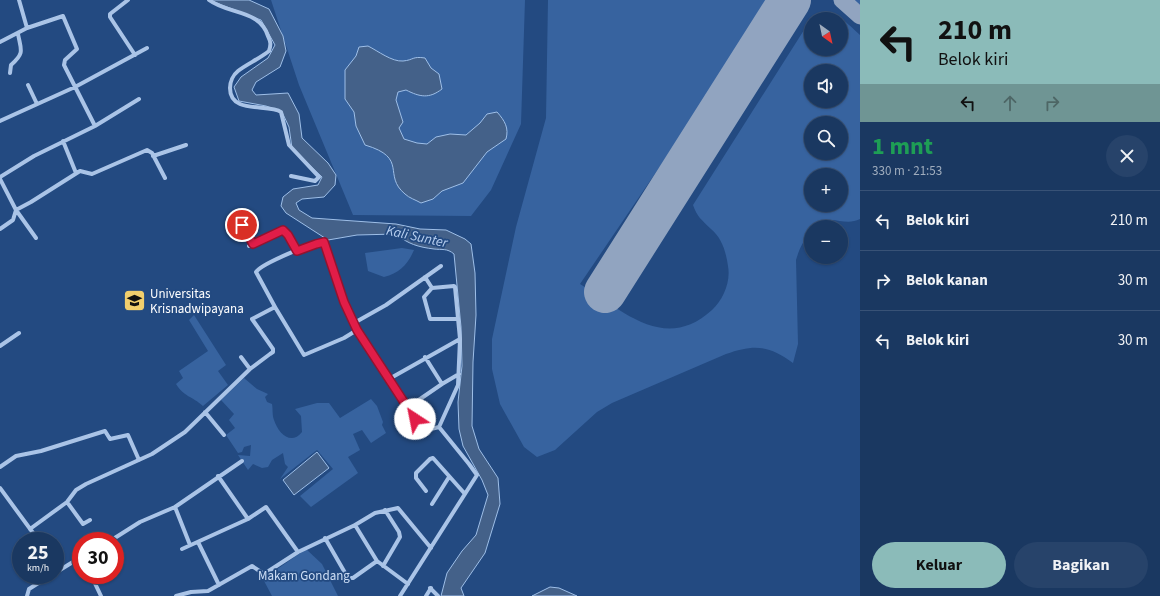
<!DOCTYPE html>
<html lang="id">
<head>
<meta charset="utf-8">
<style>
  :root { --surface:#1a3861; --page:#27436a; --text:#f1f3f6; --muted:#9facbd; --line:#385276; --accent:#8bbbb9 }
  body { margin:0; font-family:"Source Sans 3",sans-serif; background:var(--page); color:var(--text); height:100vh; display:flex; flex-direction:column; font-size:15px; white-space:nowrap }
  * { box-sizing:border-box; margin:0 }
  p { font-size:13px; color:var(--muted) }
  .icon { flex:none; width:22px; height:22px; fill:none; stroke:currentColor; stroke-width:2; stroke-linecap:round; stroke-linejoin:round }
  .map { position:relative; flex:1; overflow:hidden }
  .side { display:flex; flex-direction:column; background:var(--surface); width:300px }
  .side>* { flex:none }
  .banner { background:#8bbbb9; color:#111; overflow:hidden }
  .needle { width:26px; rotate:147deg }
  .buttons { position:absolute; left:804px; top:12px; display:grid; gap:8px }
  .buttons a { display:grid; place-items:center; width:44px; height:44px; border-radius:50%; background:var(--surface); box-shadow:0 1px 3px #0004,0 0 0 1px var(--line); font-size:20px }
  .speed { position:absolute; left:12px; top:532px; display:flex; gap:8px; font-size:20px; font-weight:700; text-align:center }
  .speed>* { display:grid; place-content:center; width:52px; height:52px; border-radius:50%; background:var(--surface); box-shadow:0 1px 3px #0004,0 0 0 1px var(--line); line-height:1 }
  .speed small { font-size:10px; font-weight:400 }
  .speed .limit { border:6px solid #d22; background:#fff; color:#111 }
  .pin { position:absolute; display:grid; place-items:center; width:34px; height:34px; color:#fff; margin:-17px; border:2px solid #fff; border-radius:50%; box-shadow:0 1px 4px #0007 }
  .me { position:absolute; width:44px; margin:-22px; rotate:326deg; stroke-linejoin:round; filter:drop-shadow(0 0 3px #0008) }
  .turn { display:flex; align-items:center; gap:14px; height:84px; padding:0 12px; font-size:18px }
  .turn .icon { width:52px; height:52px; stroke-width:2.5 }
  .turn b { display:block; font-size:28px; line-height:34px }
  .lanes { display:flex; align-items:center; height:38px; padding:0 12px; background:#0003; justify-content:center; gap:20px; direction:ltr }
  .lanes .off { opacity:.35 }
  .round { display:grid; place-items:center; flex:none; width:42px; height:42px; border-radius:21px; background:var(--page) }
  .head { display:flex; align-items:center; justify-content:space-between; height:68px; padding:0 12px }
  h1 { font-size:24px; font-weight:700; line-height:30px; color:#1e9e55 }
  .action { display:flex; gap:8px; margin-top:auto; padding:8px 12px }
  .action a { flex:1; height:46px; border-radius:24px; background:var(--accent); color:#111; font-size:16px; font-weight:700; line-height:46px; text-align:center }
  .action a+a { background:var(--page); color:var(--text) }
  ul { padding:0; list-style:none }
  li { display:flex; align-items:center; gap:12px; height:60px; padding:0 12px; border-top:1px solid var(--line) }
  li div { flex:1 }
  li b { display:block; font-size:15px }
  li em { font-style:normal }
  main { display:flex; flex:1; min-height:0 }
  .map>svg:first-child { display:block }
</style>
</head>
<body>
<main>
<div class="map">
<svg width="860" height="596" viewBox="0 0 860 596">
  <rect width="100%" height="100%" fill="#234a81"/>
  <path fill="#37639f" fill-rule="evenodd" d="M271,0h254l-4,124 -30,66 -20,26 -118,-1 -54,-130z
    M548,0h225l-193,284c43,27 85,69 132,26 11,-10 19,-28 16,-44 -2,-14 -6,-28 -17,-37 -9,-9 -14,-12 -18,-24l118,-186v30h30v-30h-30c18,-16 36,4 49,16v184c-12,6 -21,0 -32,1 -6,2 -9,7 -17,7v6c-8,7 -12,17 -15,27l2,84 -5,19c-24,-18 -39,-19 -67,-9l-114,49 -15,9 -42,38 -18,7 -13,-10 -24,-43 -8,-35v-30l24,-112 30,-109zM811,71h30v30h-30zM811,123h30v30h-30zM811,175h30v30h-30z
    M842,0h18v15z
    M402,248l12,2c-6,14 -14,23 -30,27l-16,-6 -3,-18z
    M194,315l32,50 -8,6 10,14 -25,21c-11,-10 -19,-9 -27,-22l7,-6 -4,-7 29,-20 -19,-31z
    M244,378l13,11 11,5 -3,3 2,5 5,2c1,5 0,11 2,16 4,13 17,26 28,12l-1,-16 -6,-7 22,-6h12l11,15 31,-19 6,7 6,16 -1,3 4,8 -15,10 -9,-13 -9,4 7,16 -12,7 10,16 -47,34 -11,-11 33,-27 -16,-19 -37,29 8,-12 -3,-3 -2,-11 -11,7 -4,7 -6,1 -9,-4 -5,6 -10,-15 12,1 1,-11 -7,2 -2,5 -4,1 -12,-18 9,-7 -6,-8 5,-6 -13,-14z
    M306,549l16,15 16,32h-66l-9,-17z"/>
  <path fill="#446189" stroke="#9ebfe8" d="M209,0h40l20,9 14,27 3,15 -6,16 -24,15 -4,8 4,5 32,-2 11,21 3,24 26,25 8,12 -1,10 -11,12 -22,2 -6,4 3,7 13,8 84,6 24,5 26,1 19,9 6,5 4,29 1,42 -3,47 -1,64 7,23 19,29 2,26 -15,49 -24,35 3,8h-23l6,-23 15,-22 14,-16 12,-40 -6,-15 -19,-34 -4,-17 -1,-27 4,-36 -1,-39 -7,-73c-7,-6 -12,-4 -20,-5 -16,-2 -26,-5 -38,-15l-39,1 -29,5 -42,-27 -5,-7 2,-9 10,-8 25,-4 4,-8 -30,-29 -3,-21 -7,-15 -16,-6 -27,-5 -5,-14 7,-10 27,-19 7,-13 -14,-25z
    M368,46c10,5 24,16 35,15 11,-1 9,-5 22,-3l6,10 8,6 3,15c-13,10 -22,8 -36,1l-8,2 -2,8 7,22 -4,6 5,11 13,4 10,1 9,-7 14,-3 16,1 14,-12 7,-9 10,-2c8,9 12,16 9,27l-19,13 -24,31 -21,8 -9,8 -12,4c-5,-3 -12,-5 -16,-9 -23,-19 4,-36 -40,-49l-9,-19 -2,-14 -9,-13v-29l11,-14 3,-9z
    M317,452l12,16 -35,27 -11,-15z
    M550,587l9,1 18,8h-45z"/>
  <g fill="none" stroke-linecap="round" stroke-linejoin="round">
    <path stroke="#91a4c0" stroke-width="17" d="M842,0l18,16
      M787,5l7,-5"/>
    <path stroke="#91a4c0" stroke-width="42" d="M605,292l185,-292"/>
    <path stroke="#aac4e7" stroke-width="4" d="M19,0l8,28
      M128,0l-18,14v3l25,38
      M209,0c20,15 50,9 59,36 3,6 3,9 1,15 -10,8 -22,13 -31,20 -5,4 -8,11 -8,17 0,27 39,15 51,24l8,33 30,32 -4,4 -24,-5
      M0,42l27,-14 36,-12 14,33 -12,11 -1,5 31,61
      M10,73l1,-8c14,-12 10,-15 7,-31
      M28,85l9,19
      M0,121l75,-34 72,-39
      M63,141l13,32
      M153,156l33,-11
      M0,177l34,-21 61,-30 44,-27
      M0,179l16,31 20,28
      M16,210l15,-8 49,-31 12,3 55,-24 5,3 13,25
      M237,216l16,28
      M0,229l13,-9 3,-10
      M249,246l34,-16 5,5 9,16
      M425,277l7,11 -8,9 6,22h28
      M354,323l32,-18 55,-39
      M357,330l-13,8 -40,17 -29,-48 -19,-35c5,-8 59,-31 68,-30l20,60 13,28 66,101 16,-4 19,-42 2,-46 -5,-52 -1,-1 -22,2
      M0,346l19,-13
      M241,357l9,12
      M389,379l71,-40
      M442,384l17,-10
      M407,408l35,-24 -17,-27
      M205,412l19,23
      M0,467l16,-11 25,-5 64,-20 5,8 18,-4 11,25
      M218,476l30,43
      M0,488l39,53
      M426,491l-10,-13v-5l14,-14 3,-1 32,36
      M67,502l16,22 7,-4
      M432,504l17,-27
      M175,507l15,38
      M355,525l22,36 31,23
      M30,529l37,-27 9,-12 10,-6 66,-30 33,-22 65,-63 20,-15 3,-2v-3l-21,-30 23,-12
      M325,538l23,40h5l24,-17
      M110,541l30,-19 35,-15 67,-46
      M198,542l21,43
      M182,549l66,-30 18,-12 32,45 57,-27 20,-12 23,-5 33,40
      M55,563l4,7
      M383,566l17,-29 -1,-5 -14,-22
      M55,573l26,-16
      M91,575l10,21
      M430,588l8,8
      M27,596l2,-7 22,-14
      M176,596l15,-4 17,-1 44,-25 12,8 34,-22
      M400,596l77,-121 -8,-11 -30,-37
      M426,596l5,-8"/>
  </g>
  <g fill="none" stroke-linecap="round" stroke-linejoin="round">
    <defs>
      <path id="route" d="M242,225l11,19 30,-14 5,5 9,16 19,-7 8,-2 20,60 13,28 58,89"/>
    </defs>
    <use href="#route" stroke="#92132f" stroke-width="10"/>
    <use href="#route" stroke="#e11d48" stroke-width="7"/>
  </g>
  <defs>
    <symbol id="university-square" viewBox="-11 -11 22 22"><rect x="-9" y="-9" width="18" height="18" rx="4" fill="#f2cf6d" stroke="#234a81"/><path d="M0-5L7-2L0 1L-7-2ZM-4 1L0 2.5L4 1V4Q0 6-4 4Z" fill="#111"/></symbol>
  </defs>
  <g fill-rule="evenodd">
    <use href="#university-square" x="122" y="288" width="25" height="25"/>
  </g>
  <g text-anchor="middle" stroke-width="3.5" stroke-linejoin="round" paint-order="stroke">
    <g font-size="13" fill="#fff" stroke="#234a81" text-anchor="start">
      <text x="150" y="298">Universitas<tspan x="150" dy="15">Krisnadwipayana</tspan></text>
    </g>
    <g font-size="13" fill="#cedff6" stroke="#234a81">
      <text x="304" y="580">Makam Gondang</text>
    </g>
    <g font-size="14" font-style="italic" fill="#b6ceef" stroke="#234a81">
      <text transform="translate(417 236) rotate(12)" y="5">Kali Sunter</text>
    </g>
  </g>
</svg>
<div class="buttons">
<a><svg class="needle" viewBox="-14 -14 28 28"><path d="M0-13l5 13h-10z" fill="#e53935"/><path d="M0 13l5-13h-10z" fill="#9facbd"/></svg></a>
<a><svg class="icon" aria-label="sound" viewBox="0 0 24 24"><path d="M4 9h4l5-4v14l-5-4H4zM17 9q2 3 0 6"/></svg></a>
<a><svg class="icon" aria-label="search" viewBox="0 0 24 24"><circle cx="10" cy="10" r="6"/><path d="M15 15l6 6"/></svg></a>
<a>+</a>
<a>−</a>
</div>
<div class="speed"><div>25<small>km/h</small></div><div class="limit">30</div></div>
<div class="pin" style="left:242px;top:225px;background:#d93025"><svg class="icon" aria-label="arrive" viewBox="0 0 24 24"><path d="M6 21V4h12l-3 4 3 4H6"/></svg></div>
<svg class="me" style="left:415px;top:419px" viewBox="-20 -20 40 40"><circle r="19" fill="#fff"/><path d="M0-13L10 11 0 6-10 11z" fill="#e11d48"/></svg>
</div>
<section class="side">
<div class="banner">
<div class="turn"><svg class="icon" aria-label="left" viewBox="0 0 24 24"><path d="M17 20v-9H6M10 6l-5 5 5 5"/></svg><div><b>210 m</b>Belok kiri</div></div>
<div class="lanes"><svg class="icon" aria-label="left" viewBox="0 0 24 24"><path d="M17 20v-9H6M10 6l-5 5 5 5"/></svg><svg class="icon off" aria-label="ahead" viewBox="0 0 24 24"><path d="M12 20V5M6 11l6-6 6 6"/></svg><svg class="icon off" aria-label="right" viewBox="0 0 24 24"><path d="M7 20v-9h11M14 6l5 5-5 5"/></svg></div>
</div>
<div class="head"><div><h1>1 mnt</h1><p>330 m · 21:53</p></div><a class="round"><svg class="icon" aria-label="close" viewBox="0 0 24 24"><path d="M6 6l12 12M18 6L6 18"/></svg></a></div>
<ul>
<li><svg class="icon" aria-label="left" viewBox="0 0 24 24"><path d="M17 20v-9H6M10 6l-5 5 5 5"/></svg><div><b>Belok kiri</b></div><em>210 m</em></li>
<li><svg class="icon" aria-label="right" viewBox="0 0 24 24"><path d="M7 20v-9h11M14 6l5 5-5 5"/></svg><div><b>Belok kanan</b></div><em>30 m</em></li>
<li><svg class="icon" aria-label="left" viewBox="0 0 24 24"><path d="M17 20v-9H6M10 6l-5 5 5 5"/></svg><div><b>Belok kiri</b></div><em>30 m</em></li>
</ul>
<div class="action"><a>Keluar</a><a>Bagikan</a></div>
</section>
</main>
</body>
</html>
